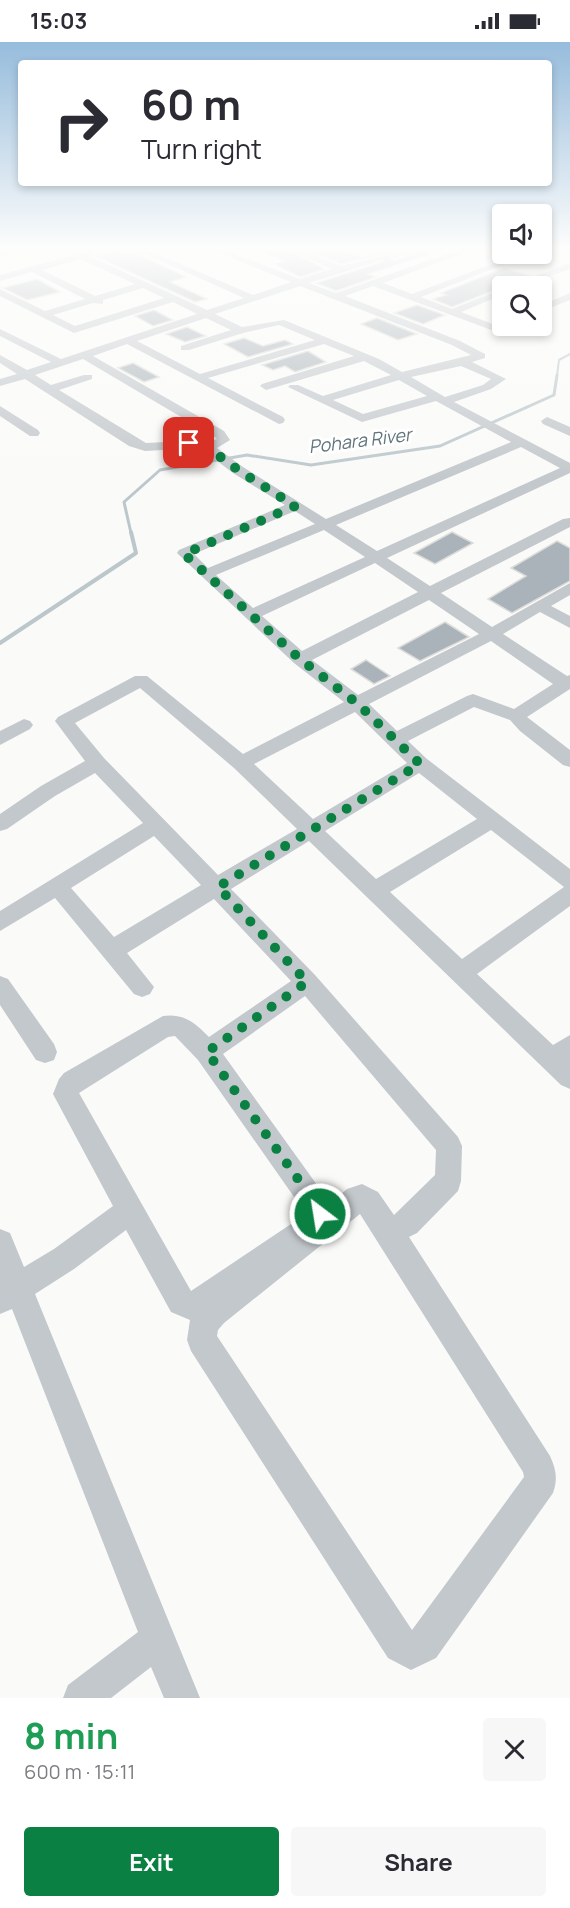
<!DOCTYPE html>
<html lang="en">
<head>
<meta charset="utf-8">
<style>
  :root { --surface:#fff; --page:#f7f7f7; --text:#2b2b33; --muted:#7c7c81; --accent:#0b8043 }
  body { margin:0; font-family:Manrope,sans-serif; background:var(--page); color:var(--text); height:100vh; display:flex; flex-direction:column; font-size:22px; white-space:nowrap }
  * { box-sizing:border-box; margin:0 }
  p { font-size:20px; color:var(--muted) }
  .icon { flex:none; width:33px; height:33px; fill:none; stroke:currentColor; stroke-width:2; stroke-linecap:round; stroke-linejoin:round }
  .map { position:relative; height:1656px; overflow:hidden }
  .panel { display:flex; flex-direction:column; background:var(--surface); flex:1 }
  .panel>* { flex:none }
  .hud { position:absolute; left:18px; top:18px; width:534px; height:126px; border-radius:6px; box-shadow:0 3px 9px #0003; background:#fff; color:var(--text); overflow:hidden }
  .controls { position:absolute; left:492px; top:162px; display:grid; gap:12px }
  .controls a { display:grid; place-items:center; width:60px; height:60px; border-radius:6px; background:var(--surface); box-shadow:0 3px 9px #0003; font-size:30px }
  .pin { position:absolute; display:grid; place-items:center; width:51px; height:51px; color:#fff; margin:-26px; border-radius:12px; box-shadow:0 3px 9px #0006 }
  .me { position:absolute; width:66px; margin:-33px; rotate:329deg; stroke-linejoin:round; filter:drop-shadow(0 0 4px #0008) }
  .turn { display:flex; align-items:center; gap:21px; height:126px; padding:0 24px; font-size:27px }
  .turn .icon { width:78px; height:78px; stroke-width:2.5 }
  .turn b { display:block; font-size:42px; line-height:51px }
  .round { display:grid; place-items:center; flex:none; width:63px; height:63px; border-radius:6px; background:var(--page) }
  .overview { display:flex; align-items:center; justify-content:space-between; height:102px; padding:0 24px }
  h1 { font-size:36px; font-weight:700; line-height:45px; color:#1e9e55 }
  .cta { display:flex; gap:12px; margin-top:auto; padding:12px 24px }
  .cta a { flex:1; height:69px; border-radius:6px; background:var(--accent); color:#fff; font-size:24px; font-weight:700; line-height:69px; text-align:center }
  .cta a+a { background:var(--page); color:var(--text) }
  .status { display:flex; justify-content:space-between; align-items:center; height:42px; padding:0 30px; background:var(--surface); direction:ltr }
  .status svg { height:16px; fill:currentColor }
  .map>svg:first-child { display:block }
</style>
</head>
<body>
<div class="status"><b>15:03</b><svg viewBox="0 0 49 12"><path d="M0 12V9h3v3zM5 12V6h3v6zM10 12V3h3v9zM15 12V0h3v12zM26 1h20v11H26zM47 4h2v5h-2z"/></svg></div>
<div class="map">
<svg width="570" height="1656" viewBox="0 0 570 1656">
  <rect width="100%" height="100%" fill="#fafaf8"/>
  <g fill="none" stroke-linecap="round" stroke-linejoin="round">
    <path stroke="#bbc7cb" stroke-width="2" d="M557,334l2,-16 11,-6"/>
    <path stroke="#bbc7cb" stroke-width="3" d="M131,491l-7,-31 36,-32 87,-15 64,10 129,-19 114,-51 3,-20"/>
    <path stroke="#bbc7cb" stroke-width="4" d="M0,601l136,-90 -5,-21"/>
  </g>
  <path fill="#aab3b9" stroke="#dcdcda" stroke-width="1.5" d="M117,209l20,3 49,23 -16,5 37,17 -12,3 -100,-46z
    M260,209h31l34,18 -25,8 -26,-13 10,-3z
    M309,209h37l16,6 18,-6h17l-10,4 8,6 22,-10h12l1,3 -62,20 8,3 -40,14 -20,-8 67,-21v-8l-42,10z
    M504,226l27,8 -79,31 -19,-8 13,-4 -5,-2z
    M37,237l23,13 -33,8 -24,-12z
    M417,263l28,10 -22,9 -29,-11z
    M154,268l19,10 -20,6 -18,-10z
    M377,276l40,16 -19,6 -37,-16z
    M187,285l19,9 -21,6 -19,-8z
    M244,296l19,8 22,-6 8,4 -45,13 -24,-13z
    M308,309l18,11 -31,10 -10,-6 -12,4 -11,-5z
    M133,321l26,14 -15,5 -26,-14z
    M452,490l21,11 -38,21 -21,-11z
    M557,499l13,7v33l-58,32 -24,-14 38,-23 -15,-8z
    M445,580l24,15 -49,24 -22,-13z
    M366,618l24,16 -16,8 -23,-15z"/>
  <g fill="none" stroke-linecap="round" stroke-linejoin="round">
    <path fill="#c3c8cc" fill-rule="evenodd" d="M0,209h17l-17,6z
      M90,209l10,1 -11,4 118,54 37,-12 -105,-47h11l103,44 38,-13 -76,-31h11l74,28 31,-10 -38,-18h11l37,15 41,-10v4l-73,23 27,10 120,-42h13l-86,32 29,11 107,-40 9,1 -107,42 31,12 50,-20v6l-41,17 37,14v4l-4,1 -121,-45 -28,10 115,45 25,13v4l-13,4 34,17 -15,10 -37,13 116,61v10l-183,85 43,28 133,-67 7,-1v9l-129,66 51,34 78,-44v12l-19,11 19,10v12l-30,-16 -37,22 64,42 3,-1v14l-43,28 43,33v17l-7,-2 -43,-34 -10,-11 -36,-13 -66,34 19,18 143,110v37l-93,68 76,71 17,-10v54l-9,-4 -252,-244 -78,48 84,86 143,162 4,9 -1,35 -3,10 -41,42 -8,4 141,219c6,13 8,23 3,37l-117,165 -25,12 -23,-12 -197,-307 -4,-11 3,-20 -19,-8 -45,-82 -52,39 -39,25 165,404h-36l-13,-31 -40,31h-48l5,-13 70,-53 -126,-323 -12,5v-85l10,4 14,34 30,-18 59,-43 -60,-112 6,-15 5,-6 99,-57c21,-3 32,7 46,21l82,-56 -77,-82 -87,54 27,34 -4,7 -8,3 -8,-3 -79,-96 -55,33v-20l143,-88 -48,-50 -40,23 -48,33 -7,2v-17l41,-28 44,-25 -30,-40 3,-4 77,-41h12l96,78 101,-52 -50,-39 -117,-110 2,-3 106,-45 -52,-32 -33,-25 -55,3 -16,-5 -104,-67 -25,7v-7l17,-5 -17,-11v-8l27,15 24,-8 -51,-26v-7l61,30 136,-45 -24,-12 -99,31 -74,-37v-7l45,22 40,-12 -53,-27 -32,9v-6zM80,217l55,25 -40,12 -53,-26zM300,244l152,59 19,10 -69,17 -23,-13 -95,-39 -42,7 -27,-13zM143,246l21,10 -89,28 -22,-11 40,-12 10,1v-4zM206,276l25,12 -50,16v4h8l54,-17 36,-8 36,15 -115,34 -63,-33zM127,302l152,80 4,-1 2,-3 -2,-3 -75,-39 116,-34 30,12 -92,28 -2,2 6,4 98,-29 27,14 -68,21 -25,-11h-8l-2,2 74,35 74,-21 75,41 -185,77 -83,-52 -26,-19 13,-8 -6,-9 -131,-75zM83,317l132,78 2,2 -8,3 -6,-2 -57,3 -87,-53 33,-11v-4h-8l-33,10 -16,-10zM461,324l30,13 -8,6 -38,12 -34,-20zM399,338l28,16 -64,18 -30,-14zM521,405l39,21 -183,83 -41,-26zM295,469l20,13 -107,44 -14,-14zM324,488l41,27 -112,51 -37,-33zM375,521l43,29 -116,59 -40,-35zM429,558l50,34 -121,61 -46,-35zM491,599l62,43 -39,25 -41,-15 -6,2 -70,35 -28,-27zM140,646l94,80 63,61 -79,46 -114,-117 -29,-35zM355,670l52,51 -94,56 -59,-55zM419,731l58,46 -101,60 -51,-48zM491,788l73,57 -102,72 -72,-67zM154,794l47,49 -87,52 -43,-49zM305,954l131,154 -1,25 -41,40 -16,-23 -16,-8 -15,5 -17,14 -107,-149zM175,994l23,24 108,154 -115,77 -112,-198 89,-56zM360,1172l163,258 1,5 -112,153 -195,-294 1,-6 6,-7z
      M402,209h13l-21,8 -5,-3z
      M570,221v6l-47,17h-13z
      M570,251v7l-28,11v-6z
      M0,364l38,24 2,3 -2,3h-8l-30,-20z
      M547,375l23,10v9l-27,-12 -2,-3z
      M24,677l6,2 3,4 -3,4 -30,16v-14z
      M0,934l8,3 46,65 3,8 -3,8 -9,3 -9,-3 -36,-55z"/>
  </g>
  <linearGradient id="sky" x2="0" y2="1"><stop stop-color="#96bcdc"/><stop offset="0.47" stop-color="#fdfdfc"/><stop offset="1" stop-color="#fdfdfc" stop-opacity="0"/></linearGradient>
  <rect width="570" height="440" fill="url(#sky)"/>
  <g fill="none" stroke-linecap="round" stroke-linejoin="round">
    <path stroke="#0b8043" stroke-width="10" stroke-dasharray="0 18" d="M189,401l14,1 35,26 57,36 -111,48 116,105 58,45 62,60 -202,123 89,95 -100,70 111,155 2,7"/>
  </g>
  <g text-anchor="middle" stroke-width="6" stroke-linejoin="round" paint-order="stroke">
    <g font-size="18" font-style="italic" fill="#60757c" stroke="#fff">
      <text transform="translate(360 399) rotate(-7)" y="6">Pohara River</text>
    </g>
  </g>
</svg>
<div class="controls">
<a><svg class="icon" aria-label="sound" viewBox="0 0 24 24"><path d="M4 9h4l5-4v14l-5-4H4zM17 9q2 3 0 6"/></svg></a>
<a><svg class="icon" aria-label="search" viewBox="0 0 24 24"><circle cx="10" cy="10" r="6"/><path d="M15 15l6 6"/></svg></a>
</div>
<div class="pin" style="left:189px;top:401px;background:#d93025"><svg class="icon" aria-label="arrive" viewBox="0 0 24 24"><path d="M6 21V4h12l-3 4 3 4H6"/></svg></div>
<svg class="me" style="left:320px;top:1172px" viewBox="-20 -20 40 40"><circle r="17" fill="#0b8043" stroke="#fff" stroke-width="3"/><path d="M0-11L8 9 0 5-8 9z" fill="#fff"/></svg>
<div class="hud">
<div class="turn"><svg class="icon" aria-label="right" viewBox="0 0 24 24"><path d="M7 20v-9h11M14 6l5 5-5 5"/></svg><div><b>60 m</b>Turn right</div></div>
</div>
</div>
<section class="panel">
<div class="overview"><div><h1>8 min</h1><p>600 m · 15:11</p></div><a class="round"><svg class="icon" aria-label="close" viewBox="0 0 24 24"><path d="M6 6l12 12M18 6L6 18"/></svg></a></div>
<div class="cta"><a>Exit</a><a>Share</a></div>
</section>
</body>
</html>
